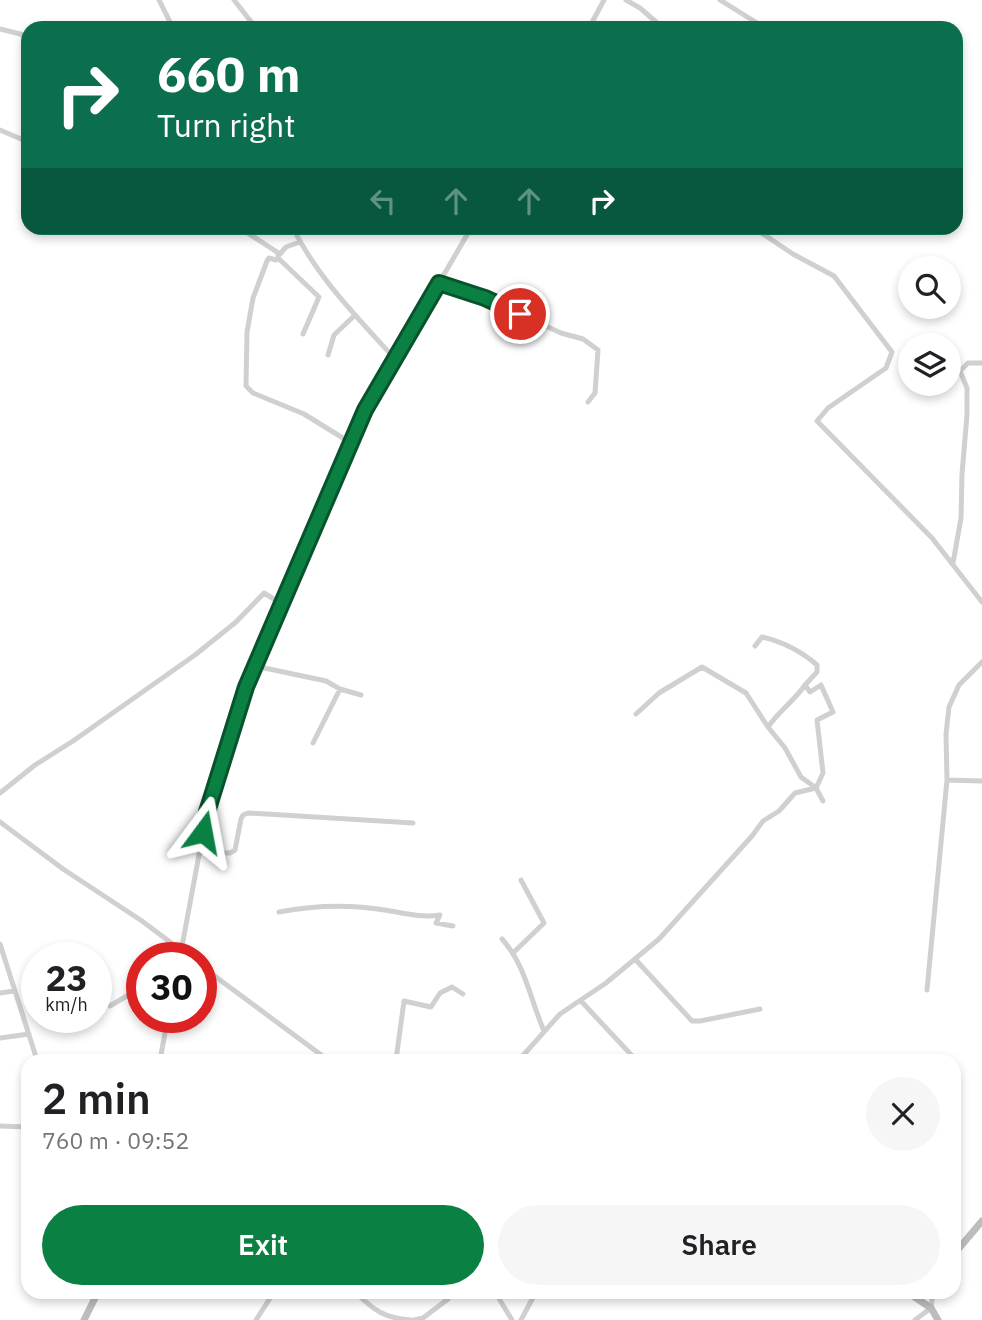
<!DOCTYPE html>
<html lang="en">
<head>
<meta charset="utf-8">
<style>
  :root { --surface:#fff; --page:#f6f6f6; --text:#202124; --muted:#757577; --accent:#0b8043 }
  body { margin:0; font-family:"IBM Plex Sans",sans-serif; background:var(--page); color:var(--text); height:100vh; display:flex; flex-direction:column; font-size:26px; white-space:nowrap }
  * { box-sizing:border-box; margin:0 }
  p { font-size:23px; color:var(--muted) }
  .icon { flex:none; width:38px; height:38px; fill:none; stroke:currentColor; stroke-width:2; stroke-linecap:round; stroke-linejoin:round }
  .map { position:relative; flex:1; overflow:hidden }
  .side { position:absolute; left:21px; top:1054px; width:940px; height:245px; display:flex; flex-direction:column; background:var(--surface); border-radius:21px; box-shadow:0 4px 10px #0003 }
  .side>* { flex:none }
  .guide { position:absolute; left:21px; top:21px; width:942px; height:214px; border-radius:21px; box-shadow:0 4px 10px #0003; background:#0b6e4f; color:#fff; overflow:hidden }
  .controls { position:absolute; left:898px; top:256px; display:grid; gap:14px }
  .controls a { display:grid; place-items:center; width:63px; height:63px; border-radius:50%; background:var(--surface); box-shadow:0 4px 10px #0003; font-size:35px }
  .speed { position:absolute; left:21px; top:942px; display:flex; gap:14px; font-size:35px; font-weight:700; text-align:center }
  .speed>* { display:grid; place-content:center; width:91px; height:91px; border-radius:50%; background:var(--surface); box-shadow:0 4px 10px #0003; line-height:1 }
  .speed small { font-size:18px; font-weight:400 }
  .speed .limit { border:10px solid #d22; background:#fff; color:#111 }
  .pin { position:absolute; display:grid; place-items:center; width:60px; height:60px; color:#fff; margin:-30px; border:4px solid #fff; border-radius:50%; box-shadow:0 2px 7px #0007 }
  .me { position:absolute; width:77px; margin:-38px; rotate:13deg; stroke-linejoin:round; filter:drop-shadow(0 0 5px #0008) }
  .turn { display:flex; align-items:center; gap:24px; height:147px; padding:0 21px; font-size:32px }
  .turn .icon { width:91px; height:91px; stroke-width:2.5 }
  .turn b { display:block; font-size:49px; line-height:60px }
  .lanes { display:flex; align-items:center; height:66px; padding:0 21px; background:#0003; justify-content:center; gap:35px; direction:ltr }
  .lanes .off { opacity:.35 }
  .round { display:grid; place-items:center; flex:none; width:74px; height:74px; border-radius:37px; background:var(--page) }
  .head { display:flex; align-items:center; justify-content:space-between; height:119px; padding:0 21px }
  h1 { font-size:42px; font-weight:600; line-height:52px }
  .button { display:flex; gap:14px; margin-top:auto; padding:14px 21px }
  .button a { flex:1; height:80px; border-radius:42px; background:var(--accent); color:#fff; font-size:28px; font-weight:600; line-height:80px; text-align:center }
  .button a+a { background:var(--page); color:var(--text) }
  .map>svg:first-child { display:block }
</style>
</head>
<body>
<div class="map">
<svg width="982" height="1320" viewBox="0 0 982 1320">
  <rect width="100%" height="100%" fill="#fff"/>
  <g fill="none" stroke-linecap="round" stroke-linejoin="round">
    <path stroke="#d0d0d0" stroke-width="5" d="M159,0l14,28
      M234,0l22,28
      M626,0l14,8 23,20
      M720,0l45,28
      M589,28l15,-28
      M0,29l28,7
      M0,130l28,12
      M240,228l40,26 6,-7 14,-5
      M293,228c24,49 65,90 102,131
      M754,228l39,26 41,22 58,76 -6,16 -58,40 -11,13 115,117 50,64
      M278,254v4l41,39 -16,37
      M278,258l-2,2 -7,-2 -2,3 -14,37 -6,34 -1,54 7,7 51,21 47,29
      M439,283l46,15 76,35 22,6 15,11 -3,43 -7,9
      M328,355l6,-20 21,-20
      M953,563l8,-45 1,-44 5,-59v-27l-7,-17 8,-8h14
      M755,646l7,-9c21,5 39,14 55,28v7l-12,13 5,7 11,-7 12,27 -16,8 6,53 -7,15 -15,-11 -16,-29 -17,-21c11,-16 26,-26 37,-42
      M255,666l71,15 14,8 21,6
      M636,714l23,-21 43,-26 44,26 22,34
      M313,743l27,-54
      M947,780l35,1
      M0,793l35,-28 38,-24 122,-86 41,-33 28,-29 18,11
      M0,822l63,47 79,52 48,36
      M199,852l31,1 5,-3 6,-31 2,-4 5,-2 165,10
      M279,912c36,-7 70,-8 106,-2 19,3 35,8 55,5l-4,8 17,3
      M502,939c24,27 28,60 42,92
      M0,944l37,116
      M514,952l30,-29 -23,-43
      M180,957l27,-145 39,-126 119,-276 106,-182
      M635,959l57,62h8l60,-12
      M201,966l127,94
      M927,990l20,-210 -1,-46 3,-27 10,-22 23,-23
      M0,993l14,-2
      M581,1001l55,59
      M110,1006l32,-19
      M0,1038l29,-4
      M160,1060l8,-43
      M396,1060l8,-59 27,6 9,-14 12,-6 11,7
      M519,1060l41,-46 46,-31 53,-44 93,-103 11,-15 16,-10 16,-18 21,-5 7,13
      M0,1126l28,1
      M355,1292c19,18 28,26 56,28
      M495,1292l17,28
      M256,1320l18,-28
      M414,1320l9,-2 25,-19
      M521,1320l15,-28
      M915,1320l16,-12 2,-16"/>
    <path stroke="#bdbdbd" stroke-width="7" d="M954,1254l28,-33
      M907,1292l24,16 7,12
      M84,1320l14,-28"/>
  </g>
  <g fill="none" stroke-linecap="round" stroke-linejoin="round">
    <defs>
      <path id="route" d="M203,832l4,-20 39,-125 119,-277 74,-127 46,15 35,16"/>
    </defs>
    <use href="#route" stroke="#07532c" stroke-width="18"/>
    <use href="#route" stroke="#0b8043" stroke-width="12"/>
  </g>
</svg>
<div class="controls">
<a><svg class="icon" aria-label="search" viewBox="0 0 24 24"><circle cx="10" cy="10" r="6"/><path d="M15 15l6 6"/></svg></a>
<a><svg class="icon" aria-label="layers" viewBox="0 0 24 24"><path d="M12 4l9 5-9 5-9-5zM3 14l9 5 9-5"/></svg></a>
</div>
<div class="speed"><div>23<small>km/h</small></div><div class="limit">30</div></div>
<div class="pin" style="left:520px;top:314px;background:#d93025"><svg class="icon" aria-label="arrive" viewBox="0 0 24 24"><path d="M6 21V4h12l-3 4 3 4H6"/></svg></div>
<svg class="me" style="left:203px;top:832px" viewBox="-20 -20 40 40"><path d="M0-17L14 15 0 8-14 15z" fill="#0b8043" stroke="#fff" stroke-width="4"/></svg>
<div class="guide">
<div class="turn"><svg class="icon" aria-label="right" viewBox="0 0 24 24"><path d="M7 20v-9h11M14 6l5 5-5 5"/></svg><div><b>660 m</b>Turn right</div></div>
<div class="lanes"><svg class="icon off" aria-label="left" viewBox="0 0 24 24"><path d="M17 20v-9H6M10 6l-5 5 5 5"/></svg><svg class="icon off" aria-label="ahead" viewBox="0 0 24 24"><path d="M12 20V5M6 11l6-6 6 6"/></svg><svg class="icon off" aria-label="ahead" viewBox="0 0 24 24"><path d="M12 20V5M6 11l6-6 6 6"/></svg><svg class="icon" aria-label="right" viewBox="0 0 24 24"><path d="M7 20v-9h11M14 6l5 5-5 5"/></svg></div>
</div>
<section class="side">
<div class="head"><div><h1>2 min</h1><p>760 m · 09:52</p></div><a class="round"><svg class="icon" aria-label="close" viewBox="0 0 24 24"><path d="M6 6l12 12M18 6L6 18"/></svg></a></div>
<div class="button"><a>Exit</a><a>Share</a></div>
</section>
</div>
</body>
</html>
